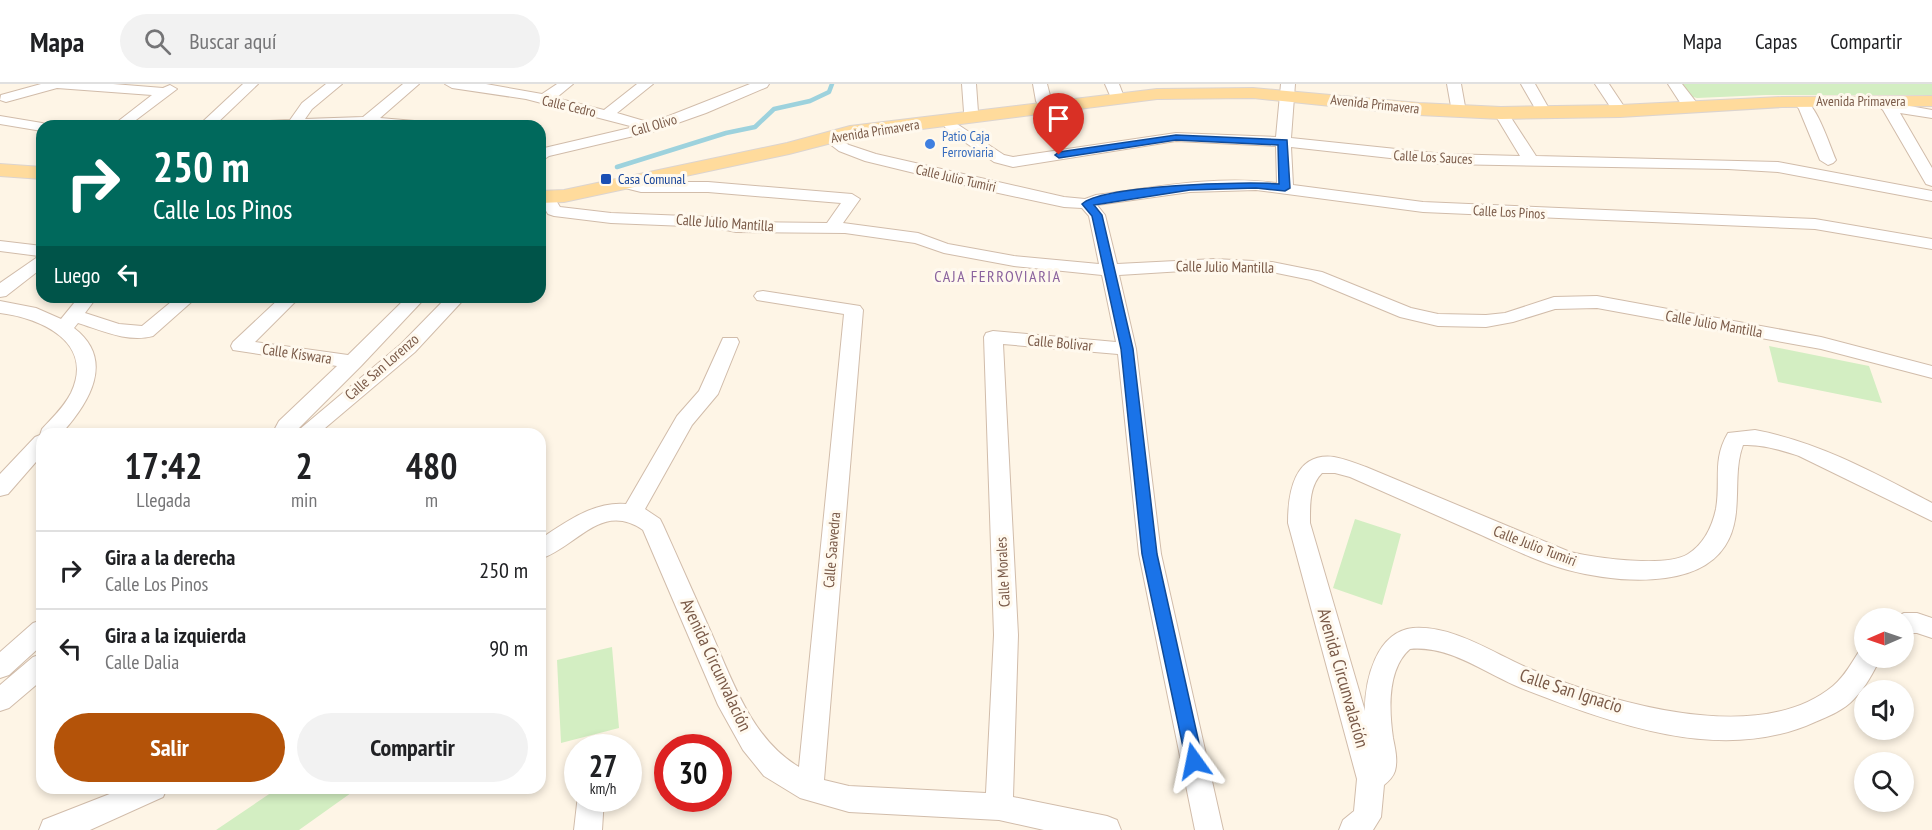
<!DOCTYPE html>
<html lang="es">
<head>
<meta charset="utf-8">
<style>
  :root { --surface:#fff; --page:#f2f2f2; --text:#202124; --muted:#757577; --line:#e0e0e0; --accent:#b45309 }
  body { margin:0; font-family:"PT Sans Narrow",sans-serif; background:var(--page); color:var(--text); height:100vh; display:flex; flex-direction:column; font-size:22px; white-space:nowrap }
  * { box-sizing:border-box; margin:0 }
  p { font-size:20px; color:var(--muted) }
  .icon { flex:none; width:33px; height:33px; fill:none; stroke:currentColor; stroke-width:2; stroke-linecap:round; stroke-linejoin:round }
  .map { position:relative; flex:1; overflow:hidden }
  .sheet { position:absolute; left:36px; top:344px; width:510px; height:366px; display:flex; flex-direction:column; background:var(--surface); border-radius:18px; box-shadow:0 3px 9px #0003 }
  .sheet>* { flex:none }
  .top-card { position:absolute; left:36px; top:36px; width:510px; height:183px; border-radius:18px; box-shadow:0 3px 9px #0003; background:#00695c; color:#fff; overflow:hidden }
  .needle { width:39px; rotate:268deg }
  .buttons { position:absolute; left:1854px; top:524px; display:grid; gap:12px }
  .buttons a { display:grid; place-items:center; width:60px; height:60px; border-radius:50%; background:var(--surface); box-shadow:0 3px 9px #0003; font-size:30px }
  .speed { position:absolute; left:564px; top:650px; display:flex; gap:12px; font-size:30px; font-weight:700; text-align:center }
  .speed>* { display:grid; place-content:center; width:78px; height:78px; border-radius:50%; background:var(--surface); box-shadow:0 3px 9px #0003; line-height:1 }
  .speed small { font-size:15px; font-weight:400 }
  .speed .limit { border:9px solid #d22; background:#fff; color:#111 }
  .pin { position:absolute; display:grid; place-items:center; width:51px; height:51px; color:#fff; margin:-62px -26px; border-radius:50% 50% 50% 0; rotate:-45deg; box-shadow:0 0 6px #0007 }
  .pin .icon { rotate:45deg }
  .me { position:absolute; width:66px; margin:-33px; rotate:348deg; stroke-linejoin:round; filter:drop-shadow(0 0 4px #0008) }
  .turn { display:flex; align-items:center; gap:21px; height:126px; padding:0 18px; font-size:27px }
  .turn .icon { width:78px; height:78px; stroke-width:2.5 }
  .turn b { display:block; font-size:42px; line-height:51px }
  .then { display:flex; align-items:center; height:57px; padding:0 18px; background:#0003; gap:12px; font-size:22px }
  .eta { display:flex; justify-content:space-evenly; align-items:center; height:102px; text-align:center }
  .eta b { font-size:36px; font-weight:700; line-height:42px }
  .primary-button { display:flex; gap:12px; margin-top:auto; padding:12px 18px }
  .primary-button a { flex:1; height:69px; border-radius:36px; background:var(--accent); color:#fff; font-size:24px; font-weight:700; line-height:69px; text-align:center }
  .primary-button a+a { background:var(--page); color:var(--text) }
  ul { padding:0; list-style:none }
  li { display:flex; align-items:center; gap:18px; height:78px; padding:0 18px; border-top:2px solid var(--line) }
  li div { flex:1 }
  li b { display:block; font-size:22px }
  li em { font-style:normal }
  header { display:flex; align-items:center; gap:36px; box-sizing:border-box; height:84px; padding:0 30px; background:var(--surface); border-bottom:2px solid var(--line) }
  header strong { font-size:28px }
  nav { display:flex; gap:33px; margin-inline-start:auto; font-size:21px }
  .search { width:420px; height:54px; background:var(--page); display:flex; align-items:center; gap:15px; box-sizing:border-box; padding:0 21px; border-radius:33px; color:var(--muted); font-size:22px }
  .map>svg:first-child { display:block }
</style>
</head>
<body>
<header>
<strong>Mapa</strong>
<div class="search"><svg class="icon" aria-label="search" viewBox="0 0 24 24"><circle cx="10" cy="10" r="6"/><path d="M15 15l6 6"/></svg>Buscar aquí</div>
<nav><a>Mapa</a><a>Capas</a><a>Compartir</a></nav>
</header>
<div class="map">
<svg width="1932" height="746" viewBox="0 0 1932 746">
  <rect width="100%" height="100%" fill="#fef5e6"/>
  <path fill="#d3eec2" d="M1682,0h250v11h-166l-69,3 -8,-2z
    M1769,262l100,20 13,37 -104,-21z
    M1355,435l46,15 -19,71 -49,-17z
    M612,563l7,81 -58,15 -4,-83z
    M278,704h80l-59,42h-83z"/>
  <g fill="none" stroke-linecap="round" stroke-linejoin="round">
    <path stroke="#9dd2dd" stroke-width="4.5" d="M617,83l109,-34 29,-6 19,-18 36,-8 19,-9 3,-8"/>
    <defs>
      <path id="minor" d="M41,0h72l50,4 7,-3 7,4 -49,37h-16l40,-31 -95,-7 -51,14 -6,-2 1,-5z
        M243,0h15l-44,42h-16z
        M326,0h16l-30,25 -7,10 58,-2 40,-33h16l-39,34 46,4 7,4h-190l7,-4 40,-2 12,-17z
        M445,0h41l56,10 15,-10h16l-17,14 48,12 33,-26h16l-36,29 34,10 99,-39h19l-2,3 -61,26 -51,18 -106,25 -9,6v-13l94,-22 -108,-28 -74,-11z
        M962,0h14l2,28 3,5 -2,3h-10l-5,-8z
        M1033,0h14l6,23 -2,3h-10l-5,-9z
        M1105,0h14l5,13 -2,3h-10z
        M1281,0h14l-4,54 153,16 76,2 -26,-43 7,-4 5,1 30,46 242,6 154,29v10l-154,-29 -50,-3 -284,-5 -153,-17 2,38 130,17 392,17 117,20v10l-117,-20 -392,-17 -167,-22 -66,2 -93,13 8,10 12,49 98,-5 57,3 50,10 89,36 27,6 48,1 19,-2 49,-16 43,-1 224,41 111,29v12l-111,-29 -224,-41 -42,1 -42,13 -27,5 -48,-1 -38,-9 -89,-37 -39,-8 -57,-3 -96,6 17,74 25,205 62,276h-28l-56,-276 -21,-200 -115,-10 15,291 -5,162 94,19 10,4 4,10h-77l-45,-10 -150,-8 -49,-14 -36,-22 -21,-26 -25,-45 -75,-175c-42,-29 -66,17 -103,29v-20c26,-17 54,-38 86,-35l51,-88 22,-25 24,-53h14l2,4 -21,52 -26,31 -47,84 15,10 3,6c16,35 31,70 47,105 22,49 41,109 89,137l45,-453 -81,-13 -6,-1 -3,-4 3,-4 6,-1 97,15 3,4 -39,470 25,6 137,7 8,-158 -10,-298 2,-4 7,-2 123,11 -14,-67 -88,-9 -70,-13 -29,-10 -70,-10 -109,-1 -25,-5 -100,-4 -57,-7 -6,-2 -3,-5 -5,1v-16h12l8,13 51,6 100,4 25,5 91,1 14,-20 -133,-11h-67l-24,-6 -2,-3 8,-5 18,4h67l144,12 8,5 -17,24 75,10 30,11 66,12 85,8 -10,-48 -7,-8 -18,-1 -84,-18 -115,-28 -26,-10 -17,-13 7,-4 20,11 27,9 188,43 21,2 11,-4c60,-8 121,-20 181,-12l-1,-37 -100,-5 -163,26 -19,-5 -47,-32 -6,-9 7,-4 5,1 4,6 47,31 9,2 163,-24 100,4z
        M1447,0h14l5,28 -2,3 -5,1 -7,-4z
        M1521,0h14l17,30 -2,3h-10z
        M1595,0h14l18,27 -2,3h-10z
        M1668,0h14l18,23 -2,3h-10l-7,-6z
        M1800,13c16,4 29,47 36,63l-3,3 -5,2 -8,-5 -21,-51 -6,-8z
        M1880,13l13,6 39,7v8l-32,-5 32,55v18l-6,-2 -43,-74 -10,-9z
        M0,32l42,7 7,3h-7v5l-42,-7z
        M0,157l42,5v22l-36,28 -6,1v-14l39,-27 -39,-5z
        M79,213h18l-12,16 34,11 23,2 35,-29h20l-44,39c-26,7 -52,-6 -75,-13l-4,5c42,32 15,75 -13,106h-19v21l-34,39 -8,2v-22l35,-37 5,-2 2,-6c10,-11 22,-22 29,-36 24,-51 -30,-75 -71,-80v-12l36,7 25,11z
        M281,213h19l-45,45 93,13 59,-58h19l-65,69 -68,68h-21l7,-13 58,-55 -104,-16 -2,-4 2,-4z
        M447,213h19l-51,55 -97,82h-24l107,-90z
        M1755,346c64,12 120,43 177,73v18l-133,-65c-19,-6 -36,-12 -56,-11 -12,32 2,70 -18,101 -29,45 -112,36 -157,24 -30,-8 -60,-23 -89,-36 -43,-19 -86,-38 -129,-57l-15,-4h-13c-13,13 -12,33 -12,50l55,188c0,-31 11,-79 48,-83 40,-3 80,25 115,40 80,34 230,80 305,18 12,-10 19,-24 27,-36l4,-2v9h17c-7,14 -15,30 -27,42 -10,11 -25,17 -39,23 -94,43 -204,1 -294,-34 -35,-14 -71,-43 -111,-39 -23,20 -21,61 -17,89 2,10 5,22 2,33 -2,6 -6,10 -11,14l-3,32 -8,13h-34l4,-10 11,-9 3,-32 -69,-256c0,-30 6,-71 46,-66 11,2 21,6 32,10l204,85c26,6 96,16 118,2 16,-10 24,-27 28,-45 5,-29 -4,-49 12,-76z
        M1904,529h13l15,5v20l-15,-5h-13v-15h-10z
        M42,536v25l-33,30 -9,3v-26l33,-29z
        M42,570v26l-33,28 -9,3v-26l33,-28z
        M125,704h42l-4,9 -73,33h-51l4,-10z
        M578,711v3h26l-2,32h-28z"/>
      <path id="major" d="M1253,4l166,15 82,4 119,-2 162,-8 150,-1v10l-150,1 -162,10 -119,2 -82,-4 -166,-17 -96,1 -306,39 -62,16 -225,48 -24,1v-12l24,-1 223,-47 63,-17 307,-37z
        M0,80l42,3v12l-42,-3z"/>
    </defs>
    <use href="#minor" stroke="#d1bcaa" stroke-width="2"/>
    <use href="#major" stroke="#dcd4cf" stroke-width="2"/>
    <use href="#minor" fill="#fff" fill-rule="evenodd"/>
    <use href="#major" fill="#ffdb9c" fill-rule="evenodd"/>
  </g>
  <path fill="#1a73e8" stroke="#114b97" stroke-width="1.5" d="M1176,51l111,5 3,48 -5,3 -29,-3 -66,2 -96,15 8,10 31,134 24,205 46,207 -3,6 -6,2 -6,-2 -2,-6 -44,-207 -21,-205 -29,-133 -10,-12c20,-19 165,-23 197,-20l-1,-39 -102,-5 -117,18 -4,-3 4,-3z"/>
  <circle fill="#3f7fe0" stroke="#fff9ee" stroke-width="2" cx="930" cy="60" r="6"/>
  <rect fill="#1a4fb4" stroke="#fff9ee" stroke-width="2" x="600" y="89" width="12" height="12" rx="3"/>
  <g text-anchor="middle" stroke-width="6" stroke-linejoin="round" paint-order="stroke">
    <g font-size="14" fill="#7a5a48" stroke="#fff9ee">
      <text x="1861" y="22">Avenida Primavera</text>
      <text transform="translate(1375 20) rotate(6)" y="5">Avenida Primavera</text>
      <text transform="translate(569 22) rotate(13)" y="5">Calle Cedro</text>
      <text transform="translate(654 41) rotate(-16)" y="5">Call Olivo</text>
      <text transform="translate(875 47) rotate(-9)" y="5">Avenida Primavera</text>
      <text transform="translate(1433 73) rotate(3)" y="5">Calle Los Sauces</text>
      <text transform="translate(956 94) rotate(13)" y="5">Calle Julio Tumiri</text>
      <text transform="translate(1509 128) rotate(3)" y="5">Calle Los Pinos</text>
    </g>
    <g font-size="14" fill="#366cbe" stroke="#fff9ee" text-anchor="start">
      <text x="942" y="57">Patio Caja<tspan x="942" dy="16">Ferroviaria</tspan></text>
    </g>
    <g font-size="14" fill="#164399" stroke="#fff9ee" text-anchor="start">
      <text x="618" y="100">Casa Comunal</text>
    </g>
    <g font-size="15" fill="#7a5a48" stroke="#fff9ee">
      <text transform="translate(725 139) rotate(4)" y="5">Calle Julio Mantilla</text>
      <text transform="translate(1225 183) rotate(1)" y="5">Calle Julio Mantilla</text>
      <text transform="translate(1714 240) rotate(10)" y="5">Calle Julio Mantilla</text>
      <text transform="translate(1060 259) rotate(5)" y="5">Calle Bolivar</text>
      <text transform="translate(297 270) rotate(8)" y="5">Calle Kiswara</text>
      <text transform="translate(382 283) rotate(-41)" y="5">Calle San Lorenzo</text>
      <text transform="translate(1535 462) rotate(21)" y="5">Calle Julio Tumiri</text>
      <text transform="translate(832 466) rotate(-85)" y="5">Calle Saavedra</text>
      <text transform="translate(1003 488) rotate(-93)" y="5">Calle Morales</text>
    </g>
    <g font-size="16" letter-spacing="1.5" fill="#8b639e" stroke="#fff9ee">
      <text x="998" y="198">CAJA FERROVIARIA</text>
    </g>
    <g font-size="18" fill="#7a5a48" stroke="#fff9ee">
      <text transform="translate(716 581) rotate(65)" y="6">Avenida Circunvalación</text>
      <text transform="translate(1343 594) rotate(74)" y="6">Avenida Circunvalación</text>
      <text transform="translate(1571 607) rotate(18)" y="6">Calle San Ignacio</text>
    </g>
  </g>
</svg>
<div class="buttons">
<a><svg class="needle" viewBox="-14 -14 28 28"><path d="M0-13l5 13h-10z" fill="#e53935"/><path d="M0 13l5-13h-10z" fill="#757577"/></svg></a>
<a><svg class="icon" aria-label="sound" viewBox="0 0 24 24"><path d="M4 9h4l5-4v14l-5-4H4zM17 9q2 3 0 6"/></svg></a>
<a><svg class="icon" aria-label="search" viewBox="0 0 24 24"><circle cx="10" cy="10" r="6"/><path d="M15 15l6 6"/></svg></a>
</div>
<div class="speed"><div>27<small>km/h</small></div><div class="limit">30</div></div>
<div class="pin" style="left:1059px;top:71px;background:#d93025"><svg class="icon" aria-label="arrive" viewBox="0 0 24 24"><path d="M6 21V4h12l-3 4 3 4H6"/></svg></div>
<svg class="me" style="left:1194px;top:677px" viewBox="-20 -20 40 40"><path d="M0-17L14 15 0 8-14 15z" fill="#1a73e8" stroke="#fff" stroke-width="4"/></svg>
<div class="top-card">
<div class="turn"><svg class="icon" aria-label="right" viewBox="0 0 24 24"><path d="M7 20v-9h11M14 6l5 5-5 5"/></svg><div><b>250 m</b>Calle Los Pinos</div></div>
<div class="then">Luego<svg class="icon" aria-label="left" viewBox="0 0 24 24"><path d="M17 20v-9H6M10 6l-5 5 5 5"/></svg></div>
</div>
<section class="sheet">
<div class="eta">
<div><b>17:42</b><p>Llegada</p></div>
<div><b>2</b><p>min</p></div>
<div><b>480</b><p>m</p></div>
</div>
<ul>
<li><svg class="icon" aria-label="right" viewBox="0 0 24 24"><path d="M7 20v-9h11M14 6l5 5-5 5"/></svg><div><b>Gira a la derecha</b><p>Calle Los Pinos</p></div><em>250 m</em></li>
<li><svg class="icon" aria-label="left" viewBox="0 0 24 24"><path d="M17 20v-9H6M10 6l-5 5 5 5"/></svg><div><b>Gira a la izquierda</b><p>Calle Dalia</p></div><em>90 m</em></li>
</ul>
<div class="primary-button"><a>Salir</a><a>Compartir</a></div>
</section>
</div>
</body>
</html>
